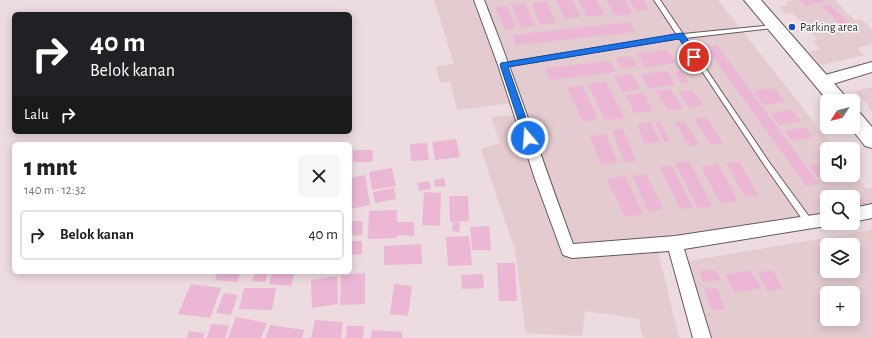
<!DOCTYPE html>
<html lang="id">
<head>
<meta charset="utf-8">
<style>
  :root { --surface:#fff; --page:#f6f6f6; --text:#202124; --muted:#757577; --line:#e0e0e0 }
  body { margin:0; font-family:"Alegreya Sans",sans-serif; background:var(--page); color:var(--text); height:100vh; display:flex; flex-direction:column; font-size:15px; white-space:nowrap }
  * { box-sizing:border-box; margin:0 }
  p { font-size:13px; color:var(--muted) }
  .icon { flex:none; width:22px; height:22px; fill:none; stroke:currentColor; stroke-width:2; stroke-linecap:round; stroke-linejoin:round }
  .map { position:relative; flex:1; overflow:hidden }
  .details { position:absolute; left:12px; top:142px; width:340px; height:132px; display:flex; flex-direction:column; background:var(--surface); border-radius:6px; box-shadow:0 2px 10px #0003 }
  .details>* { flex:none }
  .top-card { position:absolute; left:12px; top:12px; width:340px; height:122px; border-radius:6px; box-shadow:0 2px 10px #0003; background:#202124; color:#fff; overflow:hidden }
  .needle { width:26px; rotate:234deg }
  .fabs { position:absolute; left:820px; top:94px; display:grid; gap:8px }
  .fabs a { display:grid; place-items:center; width:40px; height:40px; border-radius:6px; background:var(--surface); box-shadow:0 2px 10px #0003; font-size:20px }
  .pin { position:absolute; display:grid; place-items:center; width:34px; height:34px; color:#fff; margin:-17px; border:2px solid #fff; border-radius:50%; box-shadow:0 1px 4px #0007 }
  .me { position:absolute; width:44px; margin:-22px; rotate:342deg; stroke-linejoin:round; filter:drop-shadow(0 0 3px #0008) }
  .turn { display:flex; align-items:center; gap:14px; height:84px; padding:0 12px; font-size:18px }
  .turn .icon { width:52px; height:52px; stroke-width:2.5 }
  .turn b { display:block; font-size:28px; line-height:34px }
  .then { display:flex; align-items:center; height:38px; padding:0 12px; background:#0003; gap:8px; font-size:15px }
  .round { display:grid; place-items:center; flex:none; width:42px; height:42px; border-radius:6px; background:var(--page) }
  .summary { display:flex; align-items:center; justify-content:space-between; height:68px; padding:0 12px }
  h1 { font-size:24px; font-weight:800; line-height:30px }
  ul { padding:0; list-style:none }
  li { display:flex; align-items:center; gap:12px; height:50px; margin:0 8px 6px; padding:0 4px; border:2px solid var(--line); border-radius:6px }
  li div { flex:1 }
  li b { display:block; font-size:15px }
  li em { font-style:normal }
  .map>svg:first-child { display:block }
</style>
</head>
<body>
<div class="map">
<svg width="872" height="338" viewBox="0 0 872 338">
  <rect width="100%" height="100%" fill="#ecdbdf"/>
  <path fill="#e4cbd0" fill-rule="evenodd" d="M434,0h284l117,149h-8v26h26v-3l13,16h6v28l-19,7v-26h-26v26h21l-38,1 -153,22 22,92h-36l-4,-19 -54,-8 -3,25 -56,-3 -11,-83 -34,-101 19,-6 -9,-26 25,-2 -4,-12 -55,7 -7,-29 -10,2 -4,-17 18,-2zM692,47l78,122 34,46 -68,-91z
    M792,0h43l19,20 7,-1 11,10v15l-15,4 8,7 -44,10 -12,-13 11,-3 -7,-8 4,-2 -24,-26 -7,1 -6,-7 7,-2 -2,-3z
    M872,87v25l-5,-5 2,-1 -14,-15z
    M872,230v108h-166l-22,-76zM827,245h26v26h-26zM827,293h26v26h-26z"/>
  <path fill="#ecb7d5" d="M556,0h16l9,17 -16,2z
    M578,0h18l9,15 -18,2z
    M606,0h19l8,14 -17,2z
    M629,0h14l6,9 -13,2z
    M800,0h29l-22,6z
    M547,1l9,22 -16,2 -8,-22z
    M525,3l10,23 -14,2 -9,-23z
    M830,5l19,18 -9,1 -18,-18z
    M506,6l10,22 -11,2 -10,-23z
    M630,22l5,10 -119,13 -3,-10z
    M717,45l102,139 -13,2 -100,-139z
    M667,49l9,14 -31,5 -8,-14z
    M632,56l5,10 -16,2 -5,-10z
    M610,61l6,11 -66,8 -4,-12z
    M668,71l7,14 -27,3 -7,-14z
    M682,71l7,11 -8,1 -6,-11z
    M632,74l8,15 -18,3 -8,-16z
    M606,81l18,37 -19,2 -17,-36z
    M582,85l16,34 -15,3 -16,-34z
    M775,88l10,14 -22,3 -9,-14z
    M670,89l13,19 -15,3 -12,-20z
    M692,90l11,15 -14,3 -10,-16z
    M644,93l9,18 -19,2 -8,-18z
    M791,109l10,12 -22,4 -9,-11z
    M706,117l17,26 -12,2 -17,-26z
    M660,121l10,21h-6l-9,-20z
    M685,121l14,24 -10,1 -14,-24z
    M651,122l9,20 -15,2 -8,-20z
    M805,127l8,10 -21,4 -8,-10z
    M623,129l13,32 -12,1 -12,-32z
    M606,134l12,29 -17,2 -11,-29z
    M456,139l4,18 -25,3 -3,-18z
    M427,143l2,17 -18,1 -1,-17z
    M353,150h20l-1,12h-19z
    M689,161l23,45 -14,2 -23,-45z
    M827,161v14h20l2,2 -25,6 -15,-17z
    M739,162l20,34 -14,1 -19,-34z
    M718,164l20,37 -18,2 -19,-36z
    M672,166l21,42 -13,1 -20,-42z
    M392,168l4,18 -24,4 -3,-18z
    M646,174l17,35 -14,3 -17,-36z
    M365,175l5,30 -20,4v-31z
    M625,176l18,38 -18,3 -18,-38z
    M444,178l2,8 -11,1 -1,-7z
    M429,181l2,8 -12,2 -2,-8z
    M394,188l2,11 -21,4 -2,-11z
    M424,192l17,1 -1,33 -18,-1z
    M858,195l9,10 -14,4v-13z
    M449,196h19l1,25 -19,1z
    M397,210v12h17v14l-17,-1v3l-29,1 1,-28z
    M350,221h13l-1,14 -12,1z
    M453,222l7,1 -1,9 -7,-1z
    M489,226l2,24h-19l-2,-23z
    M469,236l3,29 -24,1 -2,-29z
    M350,241h12v13l-12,1z
    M421,244l1,20 -38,1v-19z
    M497,263h18l2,38h-18z
    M716,270l5,10 -18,2 -4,-11z
    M750,270l11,18 -26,5 -10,-18z
    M773,270l10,19 -16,2 -9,-19z
    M218,272h23l-4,10 -22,-2z
    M255,272h13l-3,10 -13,-1z
    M272,272h23l-4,14 -22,-2z
    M365,273v31l-25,1 1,-30z
    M483,274l1,14 -22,1 -1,-14z
    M337,276l1,28 -26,4 -1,-28z
    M191,284l30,4 -11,30 -32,-4z
    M394,284l18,2 -4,30 -18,-2z
    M244,288h32l-4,22 -33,-1z
    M717,288l8,22h-13l-8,-21z
    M224,293l14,2 -7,20 -15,-2z
    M236,317l31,6 -6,15h-33z
    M315,320l28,2 -2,16h-30z
    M211,324l18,1 -4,13h-18z
    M270,325l34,5 -2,8h-36z
    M347,326h17l-1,12h-17z
    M372,330l30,2v6h-31z
    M189,331l15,2 -1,5h-16z"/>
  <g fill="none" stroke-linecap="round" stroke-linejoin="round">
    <defs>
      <path id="service" d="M654,0h6l23,34 92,-9v2l-2,1 -88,10 84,124 44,60 1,2 -1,2 -3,1 -3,-1 -42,-60 -85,-128 -176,29 -3,-2 3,-2 173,-28z"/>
      <path id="minor" d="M474,0h10c32,80 59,163 89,244l102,-8 152,-23v10h6l-1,2 -148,24 27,89h-18l-24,-87 -97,7 -9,-3 -28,-76 -37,-114z
        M872,204v14l-19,4v-14z"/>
      <path id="tertiary" d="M872,62v10l-49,15 -5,-2 -3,-4 3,-4z"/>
      <path id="secondary" d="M744,0h17l84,96 3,5h-20z
        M853,111l7,2 12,14v21l-7,-2 -15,-19h3z"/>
    </defs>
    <use href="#service" stroke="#66585b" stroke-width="2"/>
    <use href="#minor" stroke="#66585b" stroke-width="2"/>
    <use href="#tertiary" stroke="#66585b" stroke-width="2"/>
    <use href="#secondary" stroke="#66585b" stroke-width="2"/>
    <use href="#service" fill="#fff" fill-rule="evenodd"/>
    <use href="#minor" fill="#fff" fill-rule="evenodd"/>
    <use href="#tertiary" fill="#fff" fill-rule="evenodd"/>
    <use href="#secondary" fill="#fff" fill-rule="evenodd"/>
  </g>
  <path fill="#1a73e8" stroke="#114b97" d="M681,33l3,1 13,21v4h-5l-13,-20 -171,28 25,71 -2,3h-6l-25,-76 1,-2z"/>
  <circle fill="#1650bc" stroke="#fff" stroke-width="1.5" cx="792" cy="27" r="4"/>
  <g text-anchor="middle" stroke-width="3" stroke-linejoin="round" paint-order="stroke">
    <g font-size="12" fill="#2e2829" stroke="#fff" text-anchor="start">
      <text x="800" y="31">Parking area</text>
    </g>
  </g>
</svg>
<div class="fabs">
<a><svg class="needle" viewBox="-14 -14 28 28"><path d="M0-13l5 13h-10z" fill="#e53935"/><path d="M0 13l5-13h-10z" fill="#757577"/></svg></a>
<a><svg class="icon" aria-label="sound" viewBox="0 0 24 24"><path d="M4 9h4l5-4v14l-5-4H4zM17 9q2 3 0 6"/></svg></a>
<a><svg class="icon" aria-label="search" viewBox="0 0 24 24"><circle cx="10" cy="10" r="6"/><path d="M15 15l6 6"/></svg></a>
<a><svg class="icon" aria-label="layers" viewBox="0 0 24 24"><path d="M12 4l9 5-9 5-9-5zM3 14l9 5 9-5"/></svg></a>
<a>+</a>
</div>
<div class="pin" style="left:694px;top:57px;background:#d93025"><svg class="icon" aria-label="arrive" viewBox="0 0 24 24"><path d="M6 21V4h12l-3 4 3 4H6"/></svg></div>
<svg class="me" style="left:528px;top:138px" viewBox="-20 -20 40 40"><circle r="17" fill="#1a73e8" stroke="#fff" stroke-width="3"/><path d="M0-11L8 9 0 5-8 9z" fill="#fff"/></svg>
<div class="top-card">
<div class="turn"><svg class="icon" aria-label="right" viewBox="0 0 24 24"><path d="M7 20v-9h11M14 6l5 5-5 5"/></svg><div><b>40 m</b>Belok kanan</div></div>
<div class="then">Lalu<svg class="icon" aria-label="right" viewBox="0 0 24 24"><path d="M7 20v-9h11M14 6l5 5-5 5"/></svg></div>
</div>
<section class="details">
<div class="summary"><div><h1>1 mnt</h1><p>140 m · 12:32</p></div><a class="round"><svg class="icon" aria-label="close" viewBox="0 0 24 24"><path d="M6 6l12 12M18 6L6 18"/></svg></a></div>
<ul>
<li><svg class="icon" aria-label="right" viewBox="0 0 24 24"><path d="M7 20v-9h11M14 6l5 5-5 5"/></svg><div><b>Belok kanan</b></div><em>40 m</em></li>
</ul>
</section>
</div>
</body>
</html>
